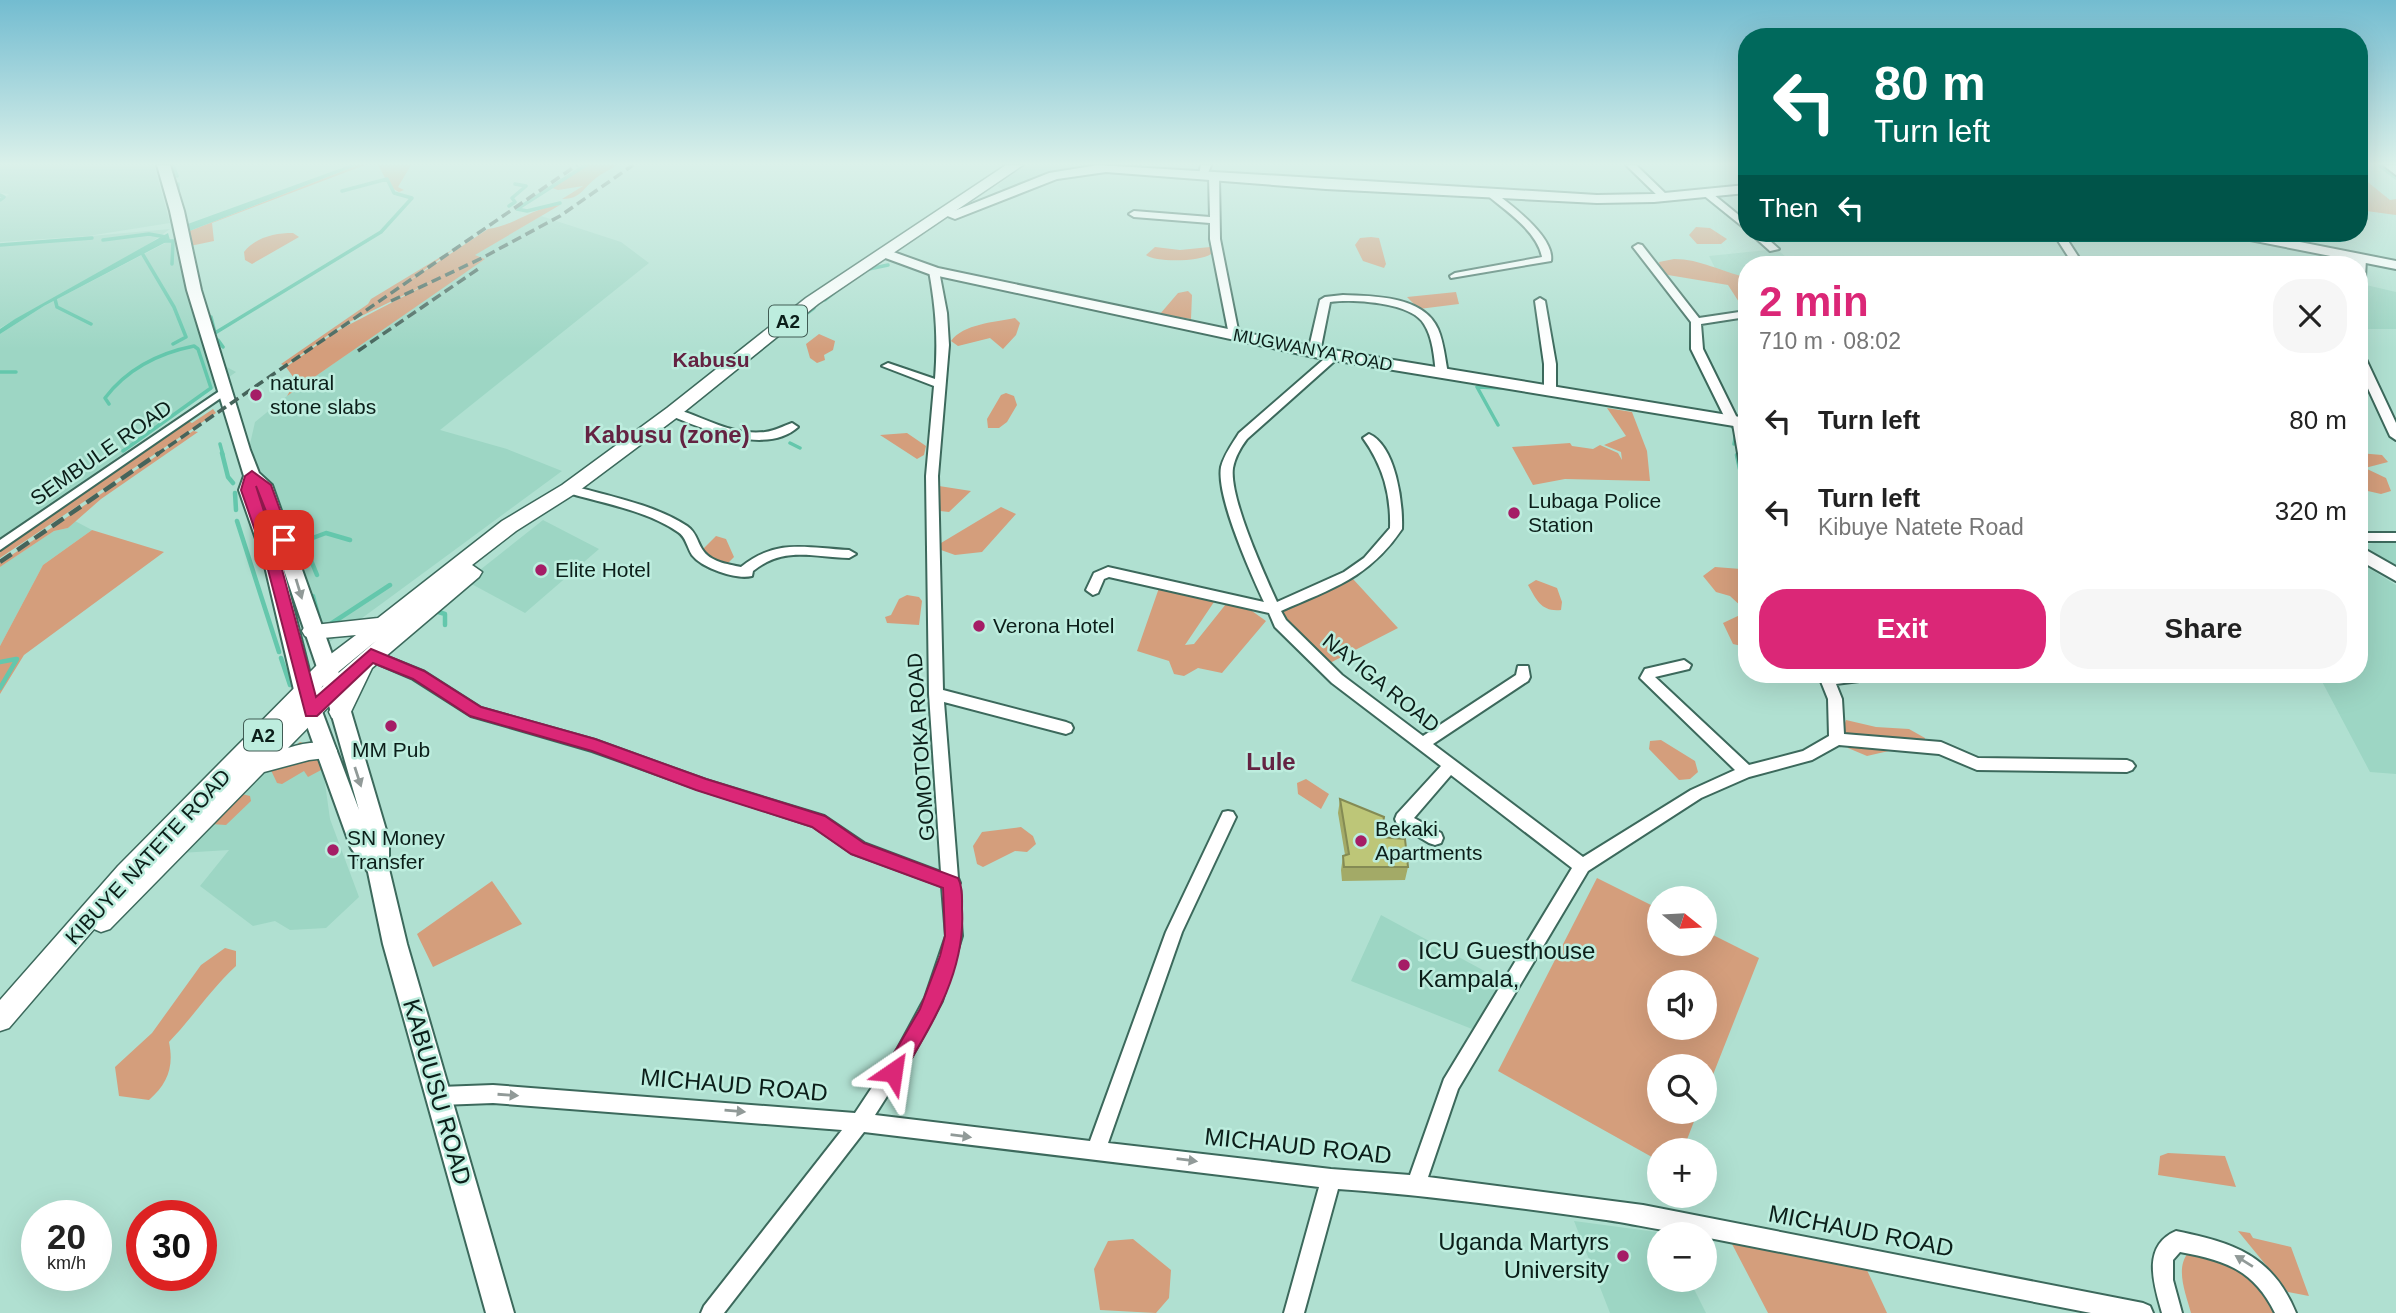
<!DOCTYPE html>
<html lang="en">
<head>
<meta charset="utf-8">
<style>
  :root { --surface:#fff; --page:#f6f6f6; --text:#222; --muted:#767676; --accent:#db2777 }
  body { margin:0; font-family:Arial,sans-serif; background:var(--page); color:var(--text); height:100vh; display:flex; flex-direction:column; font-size:26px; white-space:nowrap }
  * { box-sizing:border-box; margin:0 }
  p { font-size:23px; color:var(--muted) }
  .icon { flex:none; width:38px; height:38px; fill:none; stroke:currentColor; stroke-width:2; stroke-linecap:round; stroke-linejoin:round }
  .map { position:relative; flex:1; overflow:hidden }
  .sheet { position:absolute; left:1738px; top:256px; width:630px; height:427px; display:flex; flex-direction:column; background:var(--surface); border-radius:28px; box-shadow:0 7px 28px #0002 }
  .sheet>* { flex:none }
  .guide { position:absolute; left:1738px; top:28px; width:630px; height:214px; border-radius:28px; box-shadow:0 7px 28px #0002; background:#00695c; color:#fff; overflow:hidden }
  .needle { width:46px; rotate:108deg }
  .buttons { position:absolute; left:1647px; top:886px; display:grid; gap:14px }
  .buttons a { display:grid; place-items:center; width:70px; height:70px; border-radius:50%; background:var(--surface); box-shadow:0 7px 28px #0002; font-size:35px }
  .speed { position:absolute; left:21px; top:1200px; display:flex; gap:14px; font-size:35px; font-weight:700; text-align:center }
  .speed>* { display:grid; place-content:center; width:91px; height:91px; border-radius:50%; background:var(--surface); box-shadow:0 7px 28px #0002; line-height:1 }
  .speed small { font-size:18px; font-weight:400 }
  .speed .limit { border:10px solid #d22; background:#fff; color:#111 }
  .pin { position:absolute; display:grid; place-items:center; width:60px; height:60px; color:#fff; margin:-30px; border-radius:14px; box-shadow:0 4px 10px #0006 }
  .me { position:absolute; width:77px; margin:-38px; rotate:32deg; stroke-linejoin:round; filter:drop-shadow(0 0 5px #0008) }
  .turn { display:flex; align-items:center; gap:24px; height:147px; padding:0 21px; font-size:32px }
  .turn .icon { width:91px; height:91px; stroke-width:2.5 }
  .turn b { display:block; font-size:49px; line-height:60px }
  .then { display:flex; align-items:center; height:66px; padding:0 21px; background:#0003; gap:14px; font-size:26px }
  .round { display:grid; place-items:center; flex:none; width:74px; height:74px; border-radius:28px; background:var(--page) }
  .headline { display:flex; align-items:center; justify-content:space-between; height:119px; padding:0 21px }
  h1 { font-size:42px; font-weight:700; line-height:52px; color:var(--accent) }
  .cta { display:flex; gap:14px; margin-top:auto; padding:14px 21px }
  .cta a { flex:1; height:80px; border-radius:28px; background:var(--accent); color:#fff; font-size:28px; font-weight:700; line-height:80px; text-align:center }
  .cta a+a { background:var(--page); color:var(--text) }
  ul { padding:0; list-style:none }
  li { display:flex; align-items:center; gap:21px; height:91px; padding:0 21px }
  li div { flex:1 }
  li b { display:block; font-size:26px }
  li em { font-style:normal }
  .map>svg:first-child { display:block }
</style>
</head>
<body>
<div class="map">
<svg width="2396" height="1313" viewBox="0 0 2396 1313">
  <rect width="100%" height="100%" fill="#b0e0d1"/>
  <path fill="#9dd6c4" d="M0,165h66l-5,3 93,-3 16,58 -82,13 -88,6v-40l9,-8 -9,-1z
    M1024,165h51l-71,25 -7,-4z
    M541,216l80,26 28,21 -209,167 67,19 55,22 -242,178 -70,-205 5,-22 32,-26 197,-137 -10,-4z
    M170,229l-24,17 -146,82v-84z
    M175,238l15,69 13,37 18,20 15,8 -236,170v-208l44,-28z
    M1777,249l17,15h-48v13l-29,-5 -8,-16z
    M2366,285l30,7v37h-37z
    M543,520l56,29 -74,64 -59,-32z
    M75,521l17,9 -49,35 -43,81v-79l54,-36 14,-3z
    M2383,541h13v27l-37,-22z
    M2359,562l37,23v189l-26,-2 -52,-98h41z
    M300,742h7l16,27 7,50 29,78 -33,31 -36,2 -15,-9 -22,5 -53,-40 29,-36 -49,3 89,-87z
    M1381,915l122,66 -31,48 -121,-48z
    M1574,1221l90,12 -5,1v45h30l17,34h-96z"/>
  <path fill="#d49e7c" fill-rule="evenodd" d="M358,165h7l-153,58 2,18 -24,5 -3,-14z
    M378,165h33l-13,22 6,3 -5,2 -9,-5z
    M582,165h35c-7,5 -15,8 -21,13 -13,10 -15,21 -34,21l21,-13 -25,4 -6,-2z
    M2359,175l31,25 6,-1v16l-37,-5z
    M560,205l-85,50 10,4 -198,137 9,-15 -10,-14 51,-36 102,-53 -98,48 -56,40 -4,-2 87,-60 3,-5 86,-52 -57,40 88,-58c26,-3 45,-22 72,-24z
    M1696,227l14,1 17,11 -6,5h-24l-8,-9z
    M293,233l6,4 -47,27 -7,-4 -1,-8c12,-15 31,-19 49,-19z
    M1371,237l8,1 7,26 -2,4 -21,-7 -8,-16 5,-7z
    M1155,247l25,3 30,-3 3,5c-6,10 -58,11 -67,3z
    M1674,259c27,0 47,13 72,18v36l-18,-28 -60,-10 -8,-7 -1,-6z
    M1188,291l4,4 -1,24 -31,-5 18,-21z
    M1456,292l3,12 -40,5 -12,-12z
    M1015,318l5,5 -4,12 -13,14 -13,-11 -32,8 -7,-5c12,-17 44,-19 64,-23z
    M819,334l16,7 -2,9 -9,5 1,5 -8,3 -7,-5 -4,-14z
    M1006,393l8,3 3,9 -10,17 -8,6h-11l-1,-9 14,-24z
    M1607,408l25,4 15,39 3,30 -85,-2 -32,6 -21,-38 58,-4 2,3 21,3 7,-4 18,8 4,7 -1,-8 -17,-7 22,-9z
    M213,409l3,4 -216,145v-9l186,-129 6,3z
    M193,431l5,1 -97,67 -33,29 -14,3 -54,36v-4z
    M907,433l19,13 -2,9 -7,4 -37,-24z
    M2359,453l23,2 6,7 -23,6 21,10 5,13 -10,3 -22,-5z
    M939,486l32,5 -22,21 -9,-1z
    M1001,507l15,7 -34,38 -27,3 -14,-5v-7z
    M92,530l72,22 -140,103 -24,39v-48l43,-81z
    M716,536l10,3 8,18 -10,10 -17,-7 -4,-11z
    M1715,567l26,2 1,23 4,3v52l-13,-3 -10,-21 17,-8 4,-6 -14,-13 -14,-4 -13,-16z
    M1353,579l45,49 -74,38 -27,-27 -17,-29z
    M1536,580l21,8 5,14 -1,8c-19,2 -24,-9 -33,-25z
    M1159,588l55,14 -29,43 9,-1 32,-40 26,7 14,10 -44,52 -24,-5 -14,8 -10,-2 -5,-13 -32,-10z
    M907,595l12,2 3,4 -3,24 -32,-2 -2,-6 6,-2 8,-16z
    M1846,720l30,7 33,2 16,9 -1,11 -13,4 -18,-3 -26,6 -19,-8 -5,-19z
    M1661,740l34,21 3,11 -8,7 -11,1 -30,-31 1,-8z
    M300,742l16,5 7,22 -15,8 -4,-6 -22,13 -5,-1 -8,-17z
    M1306,779l23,15 -8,15 -23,-15 -1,-11z
    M242,794l8,2 1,5 -25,24 -15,-1z
    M1021,827l12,9 3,8 -9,8 -12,-1 -32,16 -6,-3 -4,-18 9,-14z
    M1597,878l62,31v34h45l1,-12 54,27 -54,137 -1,-29h-45v45h39l-15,39h-24v11l-161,-90zM1659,982h45v45h-45z
    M492,881l30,43 -89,43 -16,-33z
    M225,948l11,3v15c-25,23 -43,51 -67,76 5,25 -1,41 -20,58l-30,-4 -4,-29 37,-34 49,-68z
    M2168,1153l57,3 11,31 -78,-12 2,-19z
    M2238,1231l12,2 3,5 38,9 18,49 -21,-4z
    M1133,1239l38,31 -2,28 -13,15 -56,-3 -6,-41 14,-28z
    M1732,1244l134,24 21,45h-119z
    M2188,1253l58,12 33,48h-88c-5,-19 -16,-44 -3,-60z"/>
  <path fill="#64c7ac" d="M350,165h8l-171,67 -2,-7z
    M168,233l2,7 -126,66 -44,28v-5l15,-10z"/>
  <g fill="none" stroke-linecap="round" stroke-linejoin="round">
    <path stroke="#64c7ac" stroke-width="3.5" d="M173,165l4,11
      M2379,165l17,13
      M178,184v12
      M0,195l4,2 -4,3
      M509,206l6,-4 -3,-4 14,-12 -11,-2
      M517,209l69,-44
      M517,209l10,2 33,-8
      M103,240l46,-6 17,3
      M163,241h10l-1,23
      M0,245l92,-7
      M142,253l32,54 12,30 -13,7
      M869,269l19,-4
      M55,299l2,8 34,17
      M825,300l10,-8
      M211,317l4,16 166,-101 31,-34 -18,-5 -7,-14 -45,12
      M802,317l12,-9
      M218,340l5,7
      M0,372h16
      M109,404l-4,-6c22,-29 54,-45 89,-52l4,3 13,39 -88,63
      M1498,425l-21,-38 24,1
      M1732,426l4,7 -2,11
      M790,443l10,5
      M220,444l3,11"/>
    <path stroke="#64c7ac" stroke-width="4.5" d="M222,453l6,24 5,6
      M1737,455l3,14
      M235,493l1,17
      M237,521l42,131
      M285,525l7,-1 6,19h6l13,32
      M302,542l24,-9 24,7
      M313,596l7,26
      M435,611l10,3v11
      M329,625l61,-40
      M281,658l9,27
      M0,662l16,-3
      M0,688l17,-29"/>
    <defs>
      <path id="street" d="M1201,165h10l-4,11 -8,-2z
        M1626,165h10l31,30v4h-6z
        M1214,172l5,3 1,64 19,96 -5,3 -5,-3 -19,-96v-16l-76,-6 -5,-3 5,-3 76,6 -1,-42z
        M1702,190h6l38,31v7l-3,-1 -41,-33z
        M1487,191h6c18,14 62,46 58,70l-100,17 -1,-2 5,-3 87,-16c-5,-26 -36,-46 -55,-62z
        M1750,233h11l18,16 -9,2z
        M2053,233h10l20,31h-10z
        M1638,244l4,1 57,73 47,-7v6l-45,7 2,25 34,69 7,3 2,14v34l-6,-4 -7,-41 -7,-4 -35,-71v-27l-58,-75z
        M2361,256l5,3 -2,37 -5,3v-35h-3v-5z
        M934,268l5,3 8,42 2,32 -11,131 5,214 123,32 5,2 2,4 -2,4 -5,2 -122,-32 14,176 2,5 -2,3 4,50 -20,65 -32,59 -35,55 215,26 76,-209 57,-120 5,-1 5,1 3,5 -54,115 -74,211 223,26 79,6 34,-96 128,-211 -121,-93 -37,43 27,15 2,5 -2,5 -6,2 -6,-2 -32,-19 -2,-5 2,-5 44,-48 -109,-83 -57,-56 -6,-14 -160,-36 -5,2 -6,14 -5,2 -7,-5 8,-17 14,-6 156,35c-13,-28 -48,-106 -43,-135 3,-12 11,-23 18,-34l92,-80h8v4l-92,82c-6,8 -12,18 -14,29 -4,29 31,105 44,134l67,-30 20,-14 26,-30c1,-34 -7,-62 -27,-90l6,-4c27,12 34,69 33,95 -33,49 -69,59 -121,82l5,9 56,55 81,61 93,-61 2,-9h10l2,11 -2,4 -95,63 150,113 108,-67 44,-20 -95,-92 5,-9 39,-9 7,5 -2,4 -34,8 94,88 54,-14 26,-15 -1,-37 -10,-25h64l-2,4 -5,1 -39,5 6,15 2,35 97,8 37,16 149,2 5,2 3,4 -3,4 -5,2 -150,-2 -38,-16 -100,-9 -27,15 -63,17 -48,21 -113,73 -130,218 -30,88 215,28 500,98 7,3 3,7h-62l-387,-76v-3c-34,0 -71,-11 -105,-15 -87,-12 -174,-24 -261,-30l-34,124h-20l35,-126 -455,-55 -140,181h-23l3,-7 138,-176 -349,-27 -53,2 -6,-3 -3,-6 3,-6 6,-3 53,-2 362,28 43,-65 27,-50 21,-62 -4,-50 -90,-33 -39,-27 -115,-37 -106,-38 -121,-35 -58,-37 -47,-20 -2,-4 7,-5 52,21 58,37 114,32 111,40 118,36 40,27 77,29 -12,-178 -3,-218 8,-90 -52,-20 6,-3 47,16c3,-39 1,-70 -6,-108z
        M1343,295c31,1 81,1 95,34 6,14 7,30 10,44l-2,2h-8l-2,-2c-2,-16 -3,-35 -12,-49 -13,-22 -71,-25 -94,-22l-10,50 -2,2h-8l-2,-2 12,-52 5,-3z
        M1540,298l5,3 11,63v27l-6,3 -6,-3v-27l-9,-63z
        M2359,354l6,3 31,66v17l-6,-4 -31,-67z
        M224,388l4,1v4l-228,157v-10z
        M673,408c31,9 59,28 92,24 10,-1 18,-6 27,-9l6,4c-32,29 -95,2 -129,-12v-6z
        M569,485c36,10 87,20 118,41 9,6 10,15 15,23 8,13 25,15 39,18 36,-29 65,-19 108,-17l7,4 -7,4c-37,-1 -65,-12 -96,13l-1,5c-16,4 -50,-8 -60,-21 -5,-8 -6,-18 -14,-23 -32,-22 -77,-29 -113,-40l-2,-3z
        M2359,533h37v8h-37z
        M2176,1231c58,12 96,24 120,82h-21c-21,-43 -50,-53 -95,-61l-7,8v20l9,33h-20c-8,-28 -21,-67 14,-82z"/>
      <path id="secondary" d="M157,165h13l14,46 17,79 49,160 9,23 13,12 72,203 45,152v29l18,75 107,369h-28l-103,-369 -15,-72 -17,-24 -57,-158 -30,-128 -25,-72 5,-14 -57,-186 -17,-79zM257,489l23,68 -23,-67zM283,567l41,121 35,122 -45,-120z
        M1098,165l499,30 57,-1 92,-9v8l-92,9 -57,1 -271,-14 -220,-17 -49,7 -102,40 -15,-6 7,-4 7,2 95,-38z
        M2383,165h13v10z
        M2228,233h26l142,28v8l-161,-32z
        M885,249l53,19 376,79 432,71v10l-432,-71 -385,-83 -49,-18v-6z
        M2359,546l37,21v14l-37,-21z"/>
      <path id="primary" d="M1006,165h17l-205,139 -139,112 -103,77 -60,38 -44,34 10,7 -3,5 -107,91 -24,50 -8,2 -8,-2 -3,-6 6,-12 -47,48c16,-5 30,-8 46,-3l3,6 -3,6 -25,3 -45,12 -154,157 -9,3 -7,-3 -85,99 -9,3v-31l118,-134 201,-203 37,-28 -44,4 -7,-3 -3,-5 3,-5 73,-8 124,-97 60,-36 105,-77 139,-110zM377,640l-51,42 -5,6z"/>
    </defs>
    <use href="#street" stroke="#3c695c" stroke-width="4"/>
    <use href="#secondary" stroke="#3c695c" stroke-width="4"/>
    <use href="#primary" stroke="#3c695c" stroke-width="3"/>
    <use href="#street" fill="#fff" fill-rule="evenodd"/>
    <use href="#secondary" fill="#fff" fill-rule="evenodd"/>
    <use href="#primary" fill="#fff" fill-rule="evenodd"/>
    <path stroke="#46645b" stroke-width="3.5" stroke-dasharray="10 5" stroke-linecap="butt" d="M391,301l91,-43 78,-42 73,-51
      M358,351l123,-84
      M156,455l421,-290"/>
    <path stroke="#46645b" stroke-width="4.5" stroke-dasharray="14 7" stroke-linecap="butt" d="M0,562l159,-109"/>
  </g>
  <path fill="#a3aa67" d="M1340,799l41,38 27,30 -3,13 -63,1 -1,-11 2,-14 2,-1 -7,-42z"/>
  <path fill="#bdc678" stroke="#848b54" stroke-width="2" d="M1340,799l44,18 -3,20 24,2 3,28h-64l-1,-11 6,-2z"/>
  <defs><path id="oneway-solid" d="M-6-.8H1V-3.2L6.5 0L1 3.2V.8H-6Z" transform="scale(1.75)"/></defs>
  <g fill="#919a98">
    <use href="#oneway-solid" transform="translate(299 589) rotate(73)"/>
    <use href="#oneway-solid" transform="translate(358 777) rotate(72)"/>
    <use href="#oneway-solid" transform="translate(508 1095) rotate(4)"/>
    <use href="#oneway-solid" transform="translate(735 1111) rotate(5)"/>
    <use href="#oneway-solid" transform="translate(961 1136) rotate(7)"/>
    <use href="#oneway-solid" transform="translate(1187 1160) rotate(7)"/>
    <use href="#oneway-solid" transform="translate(2244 1261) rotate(-148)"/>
  </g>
  <linearGradient id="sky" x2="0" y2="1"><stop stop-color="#73bcd0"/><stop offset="0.47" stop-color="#dbf1ea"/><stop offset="1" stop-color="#dbf1ea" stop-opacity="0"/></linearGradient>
  <rect width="2396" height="349" fill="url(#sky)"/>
  <path fill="#db2777" stroke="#8e194d" stroke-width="2" d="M252,471l19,14 20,55 -2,4h-10l-23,-58 24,76 36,135 55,-48 53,22 57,36 114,32 111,40 119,37 39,27 94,35c5,9 4,21 4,31 4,63 -31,117 -62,169l-7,3 -7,-3 -3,-6 37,-63 20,-53 5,-20 -2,-48 -92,-34 -39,-27 -116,-37 -104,-39 -122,-35 -57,-37 -40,-16 -56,53h-11l-40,-154 -25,-72 4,-14z"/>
  <g fill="#a51d66" stroke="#bdedde" stroke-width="2.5">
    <circle cx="256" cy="395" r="7"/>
    <circle cx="1514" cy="513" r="7"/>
    <circle cx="541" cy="570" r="7"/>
    <circle cx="979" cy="626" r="7"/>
    <circle cx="391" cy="726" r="7"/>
    <circle cx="1361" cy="841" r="7"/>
    <circle cx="333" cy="850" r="7"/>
    <circle cx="1404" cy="965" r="7"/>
    <circle cx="1623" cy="1256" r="7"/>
  </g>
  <g text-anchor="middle" stroke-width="5" stroke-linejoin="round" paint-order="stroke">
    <g font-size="18" fill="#0b1e19" stroke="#bdedde">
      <text transform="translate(1313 350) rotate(11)" y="6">MUGWANYA ROAD</text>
    </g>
    <g fill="#bdedde" stroke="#405c54" stroke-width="2">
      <rect x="769" y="305.5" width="38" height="31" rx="5"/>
      <rect x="244" y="719.5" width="38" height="31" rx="5"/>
    </g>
    <g font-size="19" font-weight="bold" fill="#0b1e19">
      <text x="788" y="328">A2</text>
      <text x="263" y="742">A2</text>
    </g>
    <g font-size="21" font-weight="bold" fill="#642342" stroke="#bdedde">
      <text x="711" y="367">Kabusu</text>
    </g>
    <g font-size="21" fill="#0b1e19" stroke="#bdedde" text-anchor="start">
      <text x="270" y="390">natural<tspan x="270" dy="24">stone slabs</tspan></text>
      <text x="1528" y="508">Lubaga Police<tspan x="1528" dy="24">Station</tspan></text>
      <text x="555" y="577">Elite Hotel</text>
      <text x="993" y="633">Verona Hotel</text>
      <text x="391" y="757" text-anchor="middle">MM Pub</text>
      <text x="1375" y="836">Bekaki<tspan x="1375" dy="24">Apartments</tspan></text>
      <text x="347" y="845">SN Money<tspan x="347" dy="24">Transfer</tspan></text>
    </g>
    <g font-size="21" fill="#0b1e19" stroke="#bdedde">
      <text transform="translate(101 453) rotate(-35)" y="7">SEMBULE ROAD</text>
      <text transform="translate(1381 683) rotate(39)" y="7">NAYIGA ROAD</text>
      <text transform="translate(921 747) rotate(-94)" y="7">GOMOTOKA ROAD</text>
      <text transform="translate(148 857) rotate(-47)" y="7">KIBUYE NATETE ROAD</text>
    </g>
    <g font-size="24" font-weight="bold" fill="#642342" stroke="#bdedde">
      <text x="667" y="443">Kabusu (zone)</text>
      <text x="1271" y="770">Lule</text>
    </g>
    <g font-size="24" fill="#0b1e19" stroke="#bdedde" text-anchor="start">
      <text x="1418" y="959">ICU Guesthouse<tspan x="1418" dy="28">Kampala,</tspan></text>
      <text x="1609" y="1250" text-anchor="end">Uganda Martyrs<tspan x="1609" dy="28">University</tspan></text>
    </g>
    <g font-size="24" fill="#0b1e19" stroke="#bdedde">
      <text transform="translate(734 1085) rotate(5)" y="8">MICHAUD ROAD</text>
      <text transform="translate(437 1092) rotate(74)" y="8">KABUUSU ROAD</text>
      <text transform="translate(1298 1146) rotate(6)" y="8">MICHAUD ROAD</text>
      <text transform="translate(1861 1231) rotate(11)" y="8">MICHAUD ROAD</text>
    </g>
  </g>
</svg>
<div class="buttons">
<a><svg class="needle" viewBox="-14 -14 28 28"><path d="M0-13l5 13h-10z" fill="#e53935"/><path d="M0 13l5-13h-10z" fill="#767676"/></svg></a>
<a><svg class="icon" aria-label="sound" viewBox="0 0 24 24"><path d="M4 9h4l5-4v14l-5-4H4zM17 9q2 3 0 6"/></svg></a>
<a><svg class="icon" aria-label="search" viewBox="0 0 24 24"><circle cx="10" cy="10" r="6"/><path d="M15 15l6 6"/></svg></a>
<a>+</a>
<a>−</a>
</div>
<div class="speed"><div>20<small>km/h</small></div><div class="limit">30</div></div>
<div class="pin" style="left:284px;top:540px;background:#d93025"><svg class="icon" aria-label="arrive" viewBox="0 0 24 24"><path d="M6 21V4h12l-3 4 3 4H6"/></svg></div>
<svg class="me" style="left:893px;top:1072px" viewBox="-20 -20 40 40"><path d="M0-17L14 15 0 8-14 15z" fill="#db2777" stroke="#fff" stroke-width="4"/></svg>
<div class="guide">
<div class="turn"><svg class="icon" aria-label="left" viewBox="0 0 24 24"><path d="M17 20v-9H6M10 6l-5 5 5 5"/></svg><div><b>80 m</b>Turn left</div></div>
<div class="then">Then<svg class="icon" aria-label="left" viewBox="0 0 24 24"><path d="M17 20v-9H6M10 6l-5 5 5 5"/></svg></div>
</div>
<section class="sheet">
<div class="headline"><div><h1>2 min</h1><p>710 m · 08:02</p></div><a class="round"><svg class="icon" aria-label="close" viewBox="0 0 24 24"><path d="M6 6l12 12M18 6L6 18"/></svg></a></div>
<ul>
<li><svg class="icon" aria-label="left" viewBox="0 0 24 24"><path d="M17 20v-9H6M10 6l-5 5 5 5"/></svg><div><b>Turn left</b></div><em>80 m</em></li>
<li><svg class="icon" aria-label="left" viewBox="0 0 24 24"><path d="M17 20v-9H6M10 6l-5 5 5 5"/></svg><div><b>Turn left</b><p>Kibuye Natete Road</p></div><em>320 m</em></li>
</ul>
<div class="cta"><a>Exit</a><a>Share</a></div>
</section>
</div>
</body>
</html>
